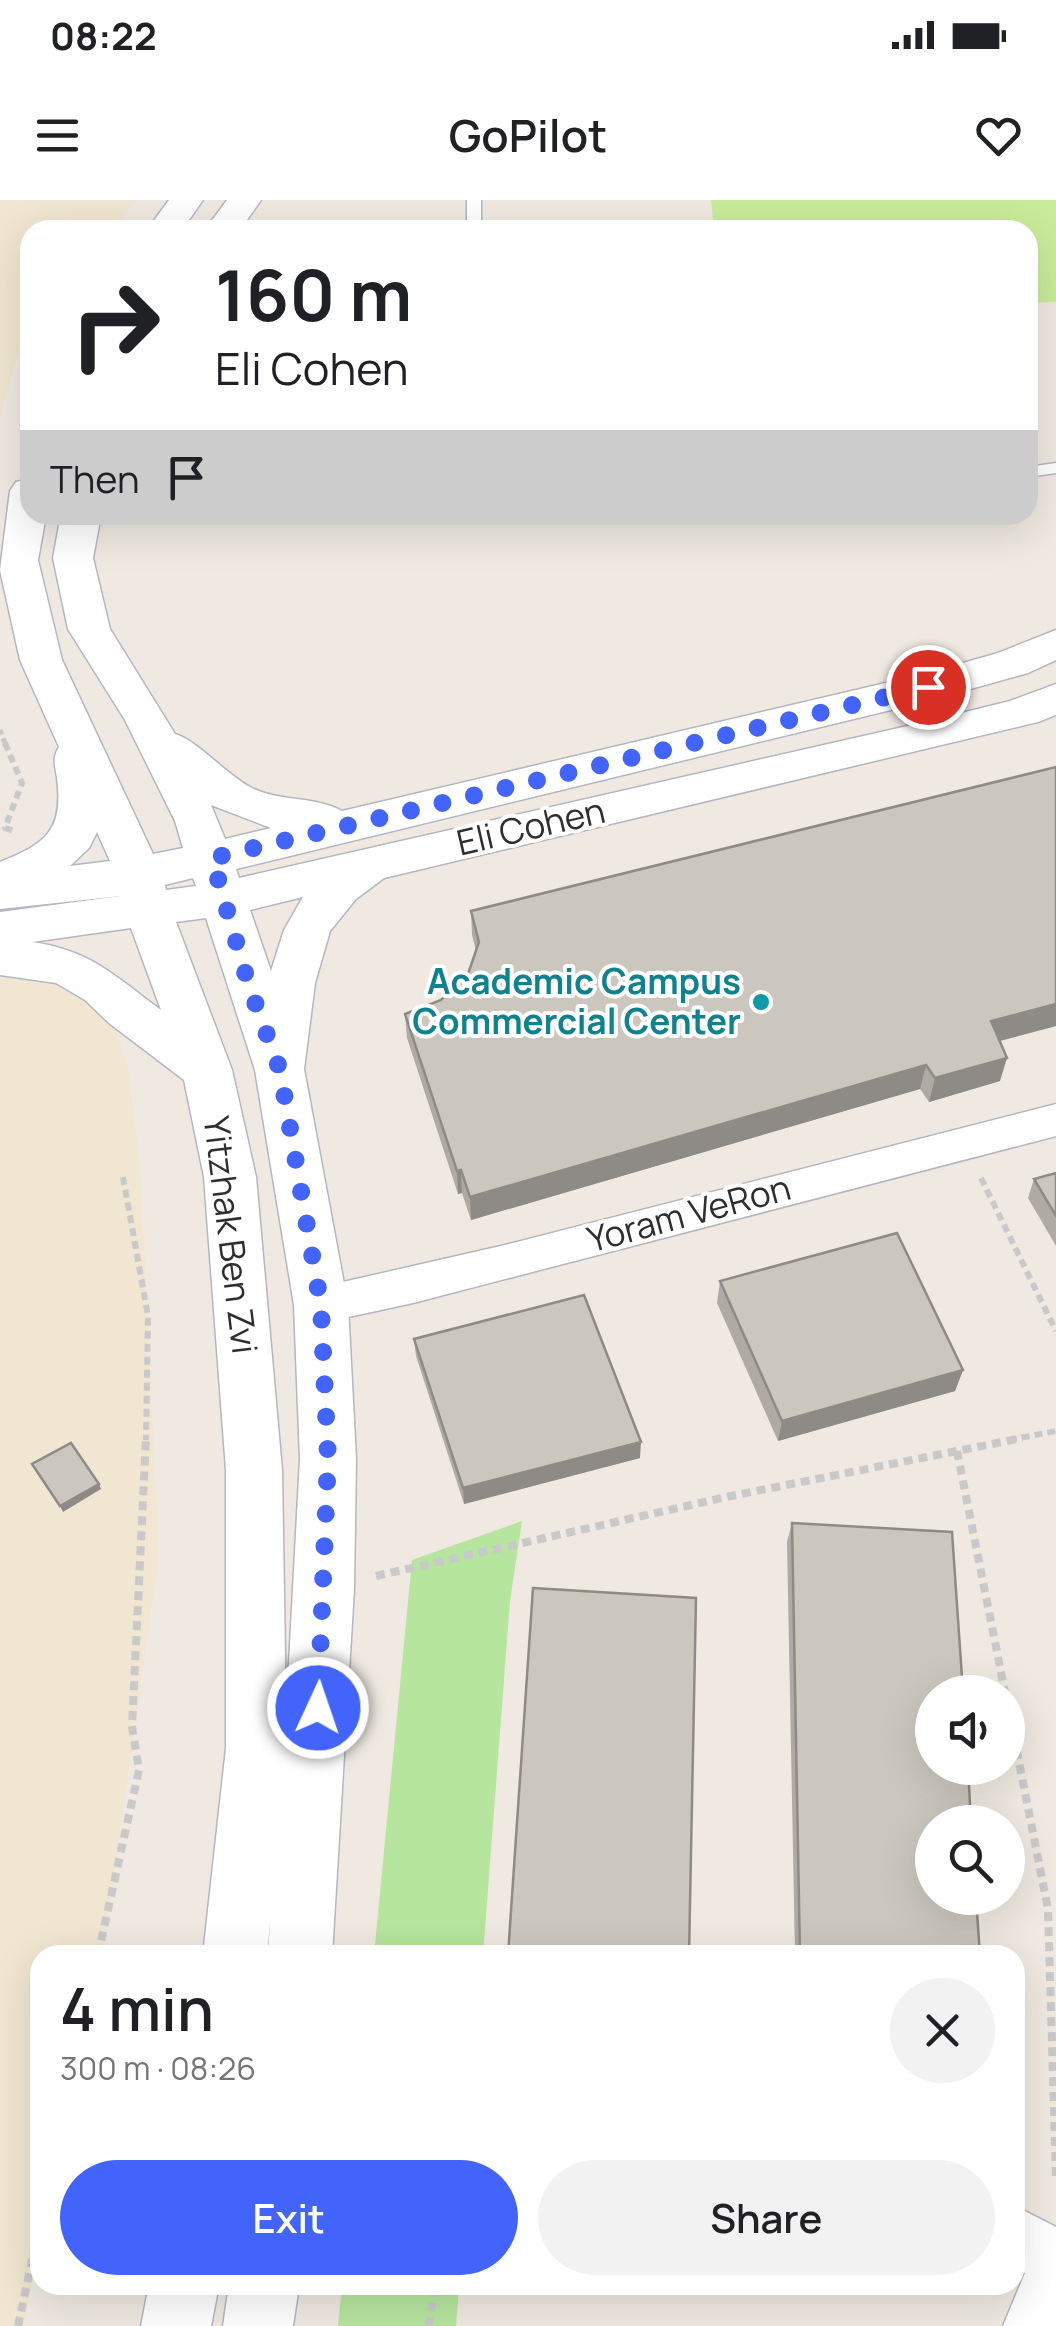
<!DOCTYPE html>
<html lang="en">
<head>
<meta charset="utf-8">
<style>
  :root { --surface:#fff; --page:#f2f2f2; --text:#202124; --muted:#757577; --accent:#4264fb }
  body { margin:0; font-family:Manrope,sans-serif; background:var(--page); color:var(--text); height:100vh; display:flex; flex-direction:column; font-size:38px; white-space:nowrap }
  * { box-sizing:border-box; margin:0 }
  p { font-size:32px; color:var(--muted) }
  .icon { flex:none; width:55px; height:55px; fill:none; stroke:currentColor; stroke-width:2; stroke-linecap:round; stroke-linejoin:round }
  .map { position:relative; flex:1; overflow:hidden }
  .drawer { position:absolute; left:30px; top:1745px; width:995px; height:350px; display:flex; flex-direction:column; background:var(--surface); border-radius:30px; box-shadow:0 10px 40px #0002 }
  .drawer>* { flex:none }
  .banner { position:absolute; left:20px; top:20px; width:1018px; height:305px; border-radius:30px; box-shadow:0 10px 40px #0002; background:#fff; color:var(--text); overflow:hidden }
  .fabs { position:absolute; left:915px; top:1475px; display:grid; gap:20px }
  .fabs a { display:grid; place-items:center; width:110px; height:110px; border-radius:50%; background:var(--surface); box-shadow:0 10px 40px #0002; font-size:50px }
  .pin { position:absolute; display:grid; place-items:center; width:85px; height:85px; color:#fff; margin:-42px; border:5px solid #fff; border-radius:50%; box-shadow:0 2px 10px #0007 }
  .me { position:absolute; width:110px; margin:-55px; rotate:3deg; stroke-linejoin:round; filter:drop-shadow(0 0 8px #0008) }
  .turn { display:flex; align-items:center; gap:35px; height:210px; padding:0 30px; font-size:45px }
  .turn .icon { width:130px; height:130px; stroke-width:2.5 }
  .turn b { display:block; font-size:70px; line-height:85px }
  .then { display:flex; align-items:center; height:95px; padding:0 30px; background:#0003; gap:20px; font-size:38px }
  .round { display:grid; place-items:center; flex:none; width:105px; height:105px; border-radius:52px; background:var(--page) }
  .headline { display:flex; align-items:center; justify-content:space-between; height:170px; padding:0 30px }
  h1 { font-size:60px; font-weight:600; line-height:75px }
  .cta { display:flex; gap:20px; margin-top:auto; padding:20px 30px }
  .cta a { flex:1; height:115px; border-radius:60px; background:var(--accent); color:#fff; font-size:40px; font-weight:600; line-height:115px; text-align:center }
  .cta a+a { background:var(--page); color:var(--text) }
  .status { display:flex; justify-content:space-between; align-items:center; height:70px; padding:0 50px; background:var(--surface); direction:ltr }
  .status svg { height:28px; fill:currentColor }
  header { display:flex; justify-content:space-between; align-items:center; height:130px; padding:0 30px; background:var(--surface); font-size:45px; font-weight:600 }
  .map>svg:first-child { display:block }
</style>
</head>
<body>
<div class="status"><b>08:22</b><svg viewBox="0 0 49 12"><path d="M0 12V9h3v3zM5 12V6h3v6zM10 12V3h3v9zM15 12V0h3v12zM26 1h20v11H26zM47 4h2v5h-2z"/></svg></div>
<header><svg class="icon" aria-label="menu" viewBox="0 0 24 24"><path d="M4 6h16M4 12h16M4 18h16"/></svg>GoPilot<svg class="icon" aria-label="heart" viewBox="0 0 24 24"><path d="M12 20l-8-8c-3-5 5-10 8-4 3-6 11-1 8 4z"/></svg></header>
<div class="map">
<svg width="1056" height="2126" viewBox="0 0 1056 2126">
  <rect width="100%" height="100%" fill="#efe9e1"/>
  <path fill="#f0e6d1" d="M0,0h136l-23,30h-83v106l-11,14 -19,68z
    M18,776l61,4 30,28 19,60 12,96 19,390 -56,401h-63v294l-16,77h-24v-1348z"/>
  <path fill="#b6e59e" d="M522,1321l-12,80 -27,354h-109l38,-395z
    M342,2085h117l-3,41h-118z"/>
  <path fill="#c9ec9a" d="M711,0h345v102l-28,1v-73h-314z"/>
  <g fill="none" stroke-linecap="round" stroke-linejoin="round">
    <defs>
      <path id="service" d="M467,0h14v30h-14z
        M1056,263v10l-28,4v-10z"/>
      <path id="minor" d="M1056,904v32l-643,167 -92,20 -15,-5 -7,-13 7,-13 15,-5 184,-42z
        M1015,2006l41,21v99h-53l22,-53 -10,-6z"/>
      <path id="tertiary" d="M169,0h34l-21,30h-35z
        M227,0h34l-21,30h-35z
        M30,279v36h16l-8,45 24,100 91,194 30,-6 -8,-27 -50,-101 -57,-91 -15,-71 8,-43h40l-8,43 17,71 65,105c22,6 51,41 77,54 28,14 64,8 90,23l586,-138 70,-20 58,-23v30l-28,13 -100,28 -692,168 3,9 686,-156 85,-21 46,-17v31l-18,7 -654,156 -28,21 -26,32 -15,52 -11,86 44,236 8,154 -2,130 -22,366h-64l2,-33 -3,33h-64l23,-207v-278l-22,-293 -20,-97 -75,-57 -24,-23 -29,-17 -56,-8v-63l121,-16 -121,13v-47c46,-18 64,-32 57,-84 -2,-13 -5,-20 2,-31l-39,-87 -20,-90 10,-79 6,-9zM211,605l60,23 -46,11zM97,632l13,29 -40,5 19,-18zM193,678l3,8 -30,4 -1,-5zM303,697l-19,33 -13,41 -21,-61zM206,718l49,152 39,235 6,154 -14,259 -4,-248 -26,-293 -24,-107 -56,-148zM131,728l30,82c-47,-34 -68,-59 -129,-68z
        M149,2085h70l-8,41h-70z
        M229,2085h70l-6,41h-70z"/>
    </defs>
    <use href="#service" stroke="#b4b7c1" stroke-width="3"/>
    <use href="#minor" stroke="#b4b7c1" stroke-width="3"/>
    <use href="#tertiary" stroke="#b4b7c1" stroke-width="3"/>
    <path stroke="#c9c9c9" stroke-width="5" stroke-dasharray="5 4" stroke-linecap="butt" d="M0,530l6,16"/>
    <path stroke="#c9c9c9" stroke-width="6" stroke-dasharray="8 5" stroke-linecap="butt" d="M5,543l17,40 -17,45 9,3
      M123,977l25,139 -2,124
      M981,978l75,153
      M1009,1240l47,-9"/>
    <path stroke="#c9c9c9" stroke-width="8" stroke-dasharray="9 6" stroke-linecap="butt" d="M957,1251l48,241
      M376,1376l355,-80 291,-58
      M1008,1506l40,203 8,270
      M98,1755l41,-185 -7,-44 14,-288
      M18,2126l22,-103
      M429,2126l6,-41"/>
    <use href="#service" fill="#fff" fill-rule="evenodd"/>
    <use href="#minor" fill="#fff" fill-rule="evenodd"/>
    <use href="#tertiary" fill="#fff" fill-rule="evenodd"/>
  </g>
  <path fill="#afaba4" d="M1056,567v259l-56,15v40l-71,21 -9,-13 -449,131 -9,-27 -4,1 -51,-156 -2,-24 36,-14 27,-26 8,-23 -4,-16 -1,-24z
    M1056,973v73l-28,-48 6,-19z
    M720,1081l243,89 -8,21 -177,50 -61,-138z
    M414,1139l226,119 -176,46 -48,-148z
    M792,1323l188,432h-185l-8,-413z"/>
  <path fill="#8e8b86" d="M1056,804v22l-72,19 7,-24z
    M1007,858l-7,23 -71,21 6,-24z
    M926,865l-6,24 -449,131 -1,-23z
    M461,970l1,23 -4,1 -1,-23z
    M963,1170l-8,21 -177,50 4,-20z
    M641,1242l-1,16 -176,46 -1,-16z
    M99,1284l2,5 -38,23 -3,-6z"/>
  <path fill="#cbc7bf" stroke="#8e8b86" stroke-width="2.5" d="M1056,567v237l-65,17 16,37 -72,20 -9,-13 -456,132 -9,-27 -4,1 -52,-157 36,-14 27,-26 11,-32 -8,-31z
    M1056,973v43l-22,-37z
    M897,1033l66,137 -181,51 -62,-140z
    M584,1095l57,147 -178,46 -49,-149z
    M71,1243l28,41 -39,22 -28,-42z
    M792,1323l160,9 11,160h-31v76h36l3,54h-39v76h44l4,57h-180z
    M533,1388l163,10 -7,357h-181z"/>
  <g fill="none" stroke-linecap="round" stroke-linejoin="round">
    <path stroke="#4264fb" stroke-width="18" stroke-dasharray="0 32.4" d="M318,1508l10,-250 -7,-152 -41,-236 -31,-84 -37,-128 716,-171"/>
  </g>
  <circle fill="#0f9aa8" stroke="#fff" stroke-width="4" cx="761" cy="802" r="10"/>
  <g text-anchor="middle" stroke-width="8" stroke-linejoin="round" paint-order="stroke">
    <g font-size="35" fill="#2e2e2e" stroke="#fff">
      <text transform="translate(531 627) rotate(-13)" y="12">Eli Cohen</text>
      <text transform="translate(689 1014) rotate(-15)" y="12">Yoram VeRon</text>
      <text transform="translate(230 1035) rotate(83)" y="12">Yitzhak Ben Zvi</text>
    </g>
    <g font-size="35" font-weight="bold" fill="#0d838f" stroke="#fff" text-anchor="end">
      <text x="741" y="794">Academic Campus<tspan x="741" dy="40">Commercial Center</tspan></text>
    </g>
  </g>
</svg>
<div class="fabs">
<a><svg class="icon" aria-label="sound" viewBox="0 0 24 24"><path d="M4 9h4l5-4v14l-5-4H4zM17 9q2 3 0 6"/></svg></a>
<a><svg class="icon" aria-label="search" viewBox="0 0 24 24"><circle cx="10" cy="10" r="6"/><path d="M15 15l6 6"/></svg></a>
</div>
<div class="pin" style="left:928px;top:487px;background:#d93025"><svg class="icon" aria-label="arrive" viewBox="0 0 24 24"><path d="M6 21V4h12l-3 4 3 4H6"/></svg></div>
<svg class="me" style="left:318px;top:1508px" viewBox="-20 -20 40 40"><circle r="17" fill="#4264fb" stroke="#fff" stroke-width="3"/><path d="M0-11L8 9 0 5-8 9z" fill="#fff"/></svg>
<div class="banner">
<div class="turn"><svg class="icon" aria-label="right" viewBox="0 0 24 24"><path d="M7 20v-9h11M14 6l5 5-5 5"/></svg><div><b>160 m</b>Eli Cohen</div></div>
<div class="then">Then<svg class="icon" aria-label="arrive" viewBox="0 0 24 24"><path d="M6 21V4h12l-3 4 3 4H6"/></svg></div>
</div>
<section class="drawer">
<div class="headline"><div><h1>4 min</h1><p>300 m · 08:26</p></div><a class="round"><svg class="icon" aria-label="close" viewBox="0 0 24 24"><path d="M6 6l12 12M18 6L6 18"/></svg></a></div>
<div class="cta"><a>Exit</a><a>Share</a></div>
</section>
</div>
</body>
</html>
